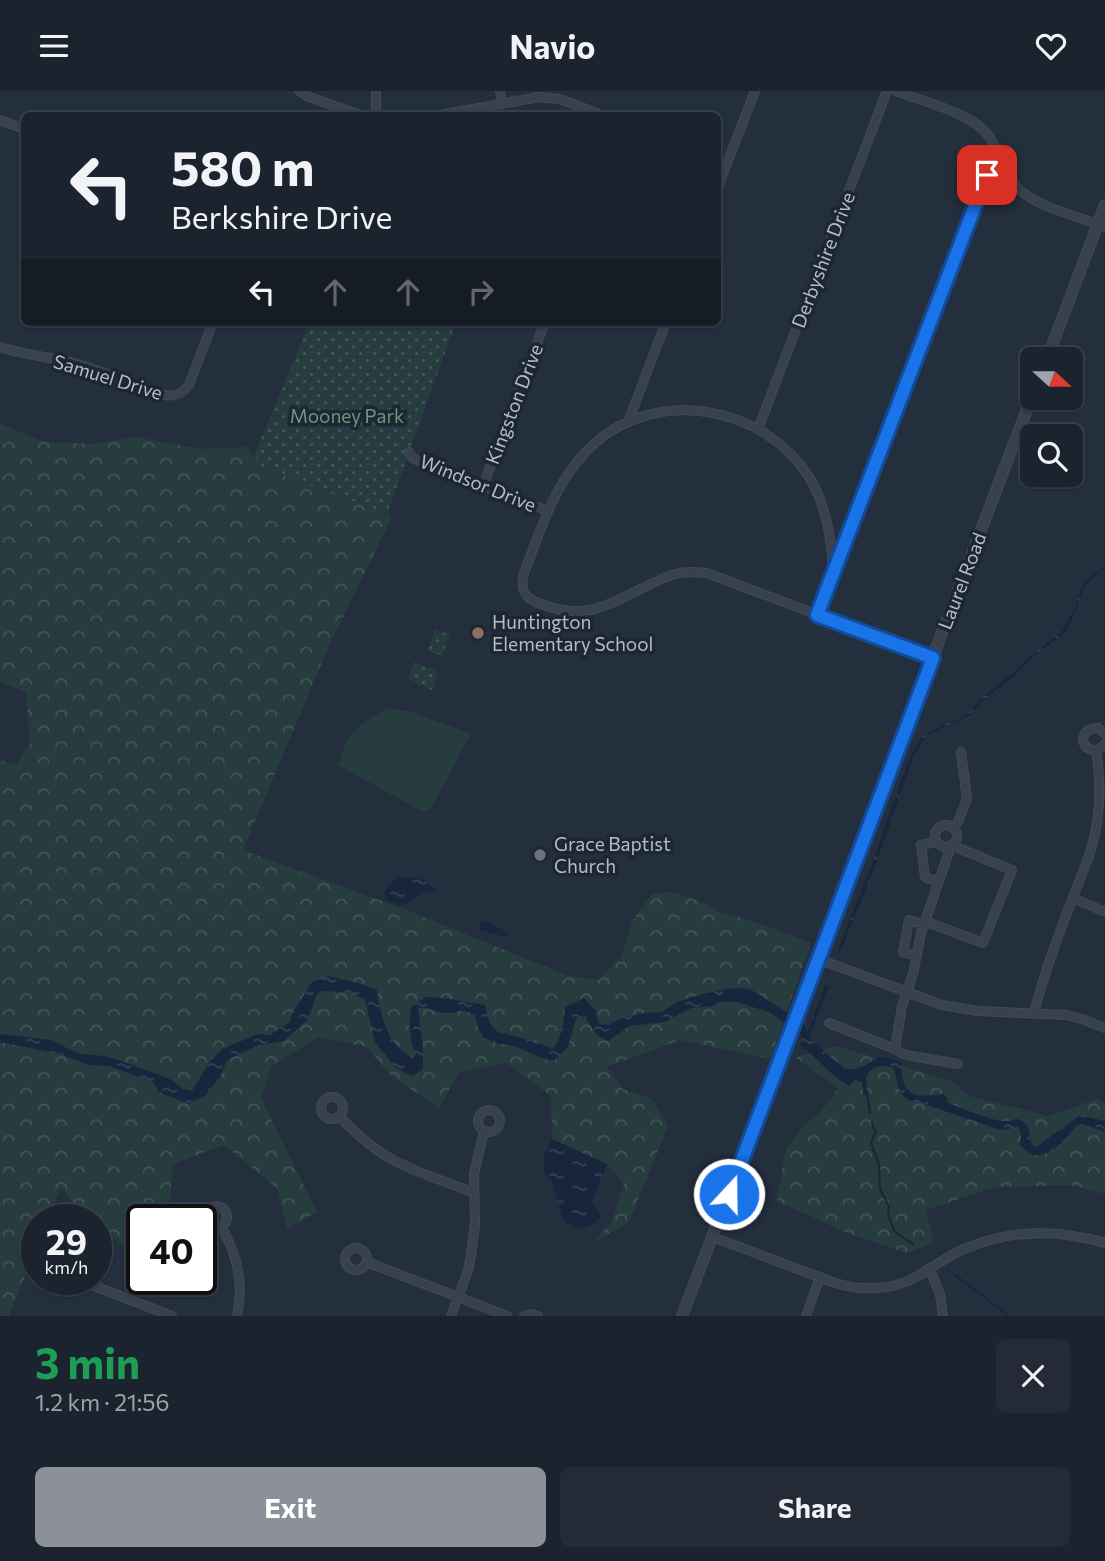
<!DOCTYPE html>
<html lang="en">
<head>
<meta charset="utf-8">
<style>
  :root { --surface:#1b232e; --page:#242b36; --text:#f1f3f6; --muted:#a0a4aa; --line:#39404a; --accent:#8c9099 }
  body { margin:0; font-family:Commissioner,sans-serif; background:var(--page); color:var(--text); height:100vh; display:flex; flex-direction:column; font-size:26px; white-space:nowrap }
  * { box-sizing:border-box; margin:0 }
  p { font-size:23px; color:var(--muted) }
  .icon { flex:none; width:38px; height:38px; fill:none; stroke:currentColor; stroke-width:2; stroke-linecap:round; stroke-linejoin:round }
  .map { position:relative; height:1225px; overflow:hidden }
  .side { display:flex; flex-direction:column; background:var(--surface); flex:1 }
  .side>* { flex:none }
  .hud { position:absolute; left:21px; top:21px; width:700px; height:214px; border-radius:10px; box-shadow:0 2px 5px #0004,0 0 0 2px var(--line); background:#1b232e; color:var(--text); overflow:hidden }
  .needle { width:46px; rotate:111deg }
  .tools { position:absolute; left:1020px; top:256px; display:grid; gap:14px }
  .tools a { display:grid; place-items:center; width:63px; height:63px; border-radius:10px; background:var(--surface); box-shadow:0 2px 5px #0004,0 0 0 2px var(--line); font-size:35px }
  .speed { position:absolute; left:21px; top:1113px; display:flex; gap:14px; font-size:35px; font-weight:700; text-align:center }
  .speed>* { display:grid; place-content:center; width:91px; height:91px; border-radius:50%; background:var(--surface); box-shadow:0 2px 5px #0004,0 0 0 2px var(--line); line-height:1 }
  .speed small { font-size:18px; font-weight:400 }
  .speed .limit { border:4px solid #111; border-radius:10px; background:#fff; color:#111 }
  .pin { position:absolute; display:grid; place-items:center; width:60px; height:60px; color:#fff; margin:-30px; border-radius:14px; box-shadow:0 4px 10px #0006 }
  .me { position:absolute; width:77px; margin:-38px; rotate:21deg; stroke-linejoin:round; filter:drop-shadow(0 0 5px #0008) }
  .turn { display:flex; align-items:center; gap:24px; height:147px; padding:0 35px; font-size:32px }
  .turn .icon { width:91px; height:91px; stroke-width:2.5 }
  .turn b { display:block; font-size:49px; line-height:60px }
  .lanes { display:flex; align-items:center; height:66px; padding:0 35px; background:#0003; justify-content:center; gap:35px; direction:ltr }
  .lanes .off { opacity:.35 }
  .round { display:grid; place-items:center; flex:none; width:74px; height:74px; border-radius:10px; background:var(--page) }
  .summary { display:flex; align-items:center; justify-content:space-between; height:119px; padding:0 35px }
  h1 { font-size:42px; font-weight:700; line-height:52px; color:#1e9e55 }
  .action { display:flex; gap:14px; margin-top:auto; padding:14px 35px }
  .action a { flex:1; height:80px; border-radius:10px; background:var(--accent); color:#fff; font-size:28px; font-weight:700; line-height:80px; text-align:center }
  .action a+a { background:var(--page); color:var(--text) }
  header { display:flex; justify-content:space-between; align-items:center; height:91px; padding:0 35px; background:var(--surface); font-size:32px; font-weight:700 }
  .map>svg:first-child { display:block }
</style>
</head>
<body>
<header><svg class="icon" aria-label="menu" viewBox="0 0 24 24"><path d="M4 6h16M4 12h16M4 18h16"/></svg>Navio<svg class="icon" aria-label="heart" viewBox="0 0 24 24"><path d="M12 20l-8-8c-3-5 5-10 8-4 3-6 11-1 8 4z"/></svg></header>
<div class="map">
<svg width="1105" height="1225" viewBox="0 0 1105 1225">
  <defs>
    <pattern id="forest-crowns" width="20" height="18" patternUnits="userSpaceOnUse" patternTransform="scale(1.75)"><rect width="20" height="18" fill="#263c3f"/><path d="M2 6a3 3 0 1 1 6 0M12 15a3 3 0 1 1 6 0" fill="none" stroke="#435659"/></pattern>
    <pattern id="park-dots" width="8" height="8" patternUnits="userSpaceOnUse" patternTransform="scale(1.75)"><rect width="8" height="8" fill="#263c3f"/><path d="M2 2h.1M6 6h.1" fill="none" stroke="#435659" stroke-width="1.8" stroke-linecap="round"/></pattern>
    <pattern id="water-ripples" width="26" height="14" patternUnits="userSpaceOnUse" patternTransform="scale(1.75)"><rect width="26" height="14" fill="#17263c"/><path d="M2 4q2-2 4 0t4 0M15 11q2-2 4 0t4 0" fill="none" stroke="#364457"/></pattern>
  </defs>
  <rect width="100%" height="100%" fill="#242f3e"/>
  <path fill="#263c3f" d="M387,617l25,4 59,22 -41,76 -7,2 -85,-47c3,-8 5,-18 10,-26 9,-14 26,-23 39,-31z"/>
  <path fill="url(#forest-crowns)" d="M0,333l45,18 47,2 44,-7 63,12 48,-2 15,20 129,48v4l-64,131 -84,200 166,61 159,65 31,4 23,-24 10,-34 20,-28 19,-2 25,7 23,13 34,9 58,22 -41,116 -90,-19 -74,27 17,22 29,10 16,27 -39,96 -36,21 19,-22 12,-37 -17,-20 -55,-25 -1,-43 -44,-33 -48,9 -20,36 -49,-33 -23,-28 -49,-10 -46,29 -11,32 56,114 -30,17 -10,-41 -53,-43 -51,19 -5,56h-26v34l-46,-24v-10h-11l-24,-33 -13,33h-11v27l-28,69h-9v-556l16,5 14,-22 -4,-51 -26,-10z
    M837,955l116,36 16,14 79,20 49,-17 8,4v91l-33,-9 -75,2 -72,23 9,32 -27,11 -62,-21 -68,-31 9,-52 18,-24 15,-11 19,-25 -42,-32z"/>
  <path fill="url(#park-dots)" d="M310,231h146l-69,192 -125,-47 -8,-11z
    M435,538l15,6 -8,21 -14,-5z
    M414,571l24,10 -6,18 -16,-6v-2l-8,-3z"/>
  <path fill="url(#water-ripples)" d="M1105,474v2l-21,20 -6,18 -11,26 -34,26 -15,16 -34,27 -14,15 -44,21 -13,22 -37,106 -36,88 -2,-2 33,-84 37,-105 13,-24 6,-4 33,-15 11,-7 9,-12 37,-29 12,-13 33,-26 12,-22 9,-25z
    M399,786l23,1 2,3 12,9 -1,3c-4,0 -8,-1 -12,0 -9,4 -11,14 -26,11 -21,-4 -11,-20 2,-27z
    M481,830h3l24,11 -3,6 -27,-9z
    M329,885l29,7 19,7c4,27 9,53 35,68l4,-3c-6,-14 -9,-35 -4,-50 5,-2 11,-7 16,-8 6,-1 49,6 57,8l5,19 8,8 39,10 15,7c10,-9 12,-29 13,-42l19,-9 11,12 3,11 3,3 8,1 10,-6 30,-7 7,1 6,-1 15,-10 25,-8 24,-5 16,-1 10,2 52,34 3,8 18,-47 4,1 -20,52 36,31h11l10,-4 12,-8 13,1 10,5c1,6 1,18 4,23 8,14 27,9 39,8l3,4v4c14,6 46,20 60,19 4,0 7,-2 11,-2 14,6 10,14 14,26l4,2 44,-32 25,6v11l-22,-8 -7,2c-8,11 -26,32 -42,29 -5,-1 -10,-7 -14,-10l1,-9 -2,-7 -5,-1 -13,2 -68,-23 -25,-7 -9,-8 -5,-23c-9,-6 -26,-3 -28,10 0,5 2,13 2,18l-5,-4 -1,-11 -7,-2 -6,6c-19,-11 -31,-28 -48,-40v-12l-32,-22 -33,-10h-17l-5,4 -23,2 -26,14 -35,4 -22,15 -11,-6 -12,-18 -4,-1 -5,2 -8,29 -13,13c-17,1 -30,-13 -47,-15 -8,-2 -15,0 -22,-5 -7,-7 -9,-16 -11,-25 -17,-7 -14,-2 -29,-2 -10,0 -17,-7 -28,-5l5,40v21l-11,7 -16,-8 -21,-26 -10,-43 -17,-7 -27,-1 -4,3 -9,25 -24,22 -28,5 -29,14 -6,15 -15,20 -17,9 -30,-12 -6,-10 -44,-16 -21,-1 -28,-11 -60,-12v-8l51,6 28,14 26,2 25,8 40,15 13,10 9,2 17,-28 13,-14 36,-15 12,1 20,-13 2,-8 20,-32z
    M552,1048l55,25 -15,38 10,14 -13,11 -12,2 -14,-9 -11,-37 -8,-11v-16z"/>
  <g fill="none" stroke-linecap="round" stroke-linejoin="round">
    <path stroke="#17263c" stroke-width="2" d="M867,1003l3,20
      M872,1031l1,5 3,4 -5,12 8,22 1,24 9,17 -1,9 7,17 18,12
      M955,1184l49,37 3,4"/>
    <defs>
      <path id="minor" d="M299,0l10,6 51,18
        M500,0l2,13
        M896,0c26,10 77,23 92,44 13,18 15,40 33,56 19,17 60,26 84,36
        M376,24v-24
        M440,24l99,-18 21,2 41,16
        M0,29l24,9
        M718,96l37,-96
        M0,256c24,8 50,10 74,16 30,8 59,21 87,31 12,4 20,1 28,-9l24,-63
        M628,331l38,-100
        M758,338l129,-338
        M409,361l4,6 7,4 128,49
        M483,395l62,-164
        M833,483c-1,-33 -6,-68 -24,-97 -45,-71 -150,-90 -214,-34 -39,34 -53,84 -71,130 -4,14 -1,24 14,30 46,18 65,4 107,-16 10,-5 20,-10 30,-13 11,-3 21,-2 32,-1l225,85
        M817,524l179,-465
        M1105,643l-7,-6c-28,1 -11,36 7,16
        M935 745a11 11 0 1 1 22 0a11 11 0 1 1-22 0Z
        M954,737l4,-6 9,-23 -6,-47
        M936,751l-15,3 4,32 13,5
        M1073,807l32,14
        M924,830l59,22 29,-73 -54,-22 -4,-4
        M917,865l-14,-4 6,-32 14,4
        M818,868l124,46 35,6 89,4 16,4 23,9
        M1034,922c14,-55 36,-107 56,-160 11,-35 12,-67 6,-103
        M829,932l66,26 7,-43 11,-32 8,-41 30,-87
        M895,958l8,5 8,2 47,8
        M321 1017a11 11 0 1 1 22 0a11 11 0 1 1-22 0Z
        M478 1030a11 11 0 1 1 22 0a11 11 0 1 1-22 0Z
        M339,1025c14,15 30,29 47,40 27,16 59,25 88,37
        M205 1126a11 11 0 1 1 22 0a11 11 0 1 1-22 0Z
        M221,1136c17,28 23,57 16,89
        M713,1146l122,46c28,8 57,8 83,-7 17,-10 32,-22 51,-29 44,-18 91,-17 136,-4
        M345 1168a11 11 0 1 1 22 0a11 11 0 1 1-22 0Z
        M367,1171l140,54
        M929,1177l11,26 3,22
        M76,1188l96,37
        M451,1225l17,-45 3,-16 4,-31 -1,-50 10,-43
        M524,1225l7,-2 7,2
        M806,1225l14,-39"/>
      <path id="tertiary" d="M1047,268l58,-154
        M682,1225l350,-920"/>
    </defs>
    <use href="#minor" stroke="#414a57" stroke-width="10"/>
    <use href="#tertiary" stroke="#414a57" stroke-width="12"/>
    <use href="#minor" stroke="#38414e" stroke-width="8"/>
    <use href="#tertiary" stroke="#38414e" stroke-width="10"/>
  </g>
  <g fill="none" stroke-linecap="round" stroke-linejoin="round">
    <defs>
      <path id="route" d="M729,1103l204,-536 -116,-43 170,-440"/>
    </defs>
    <use href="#route" stroke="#114b97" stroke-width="18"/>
    <use href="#route" stroke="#1a73e8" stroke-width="12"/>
  </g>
  <circle fill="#8d6e63" stroke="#1d2633" stroke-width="2.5" cx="478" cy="542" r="7"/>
  <circle fill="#6b7280" stroke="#1d2633" stroke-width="2.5" cx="540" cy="764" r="7"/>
  <g text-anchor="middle" stroke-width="7" stroke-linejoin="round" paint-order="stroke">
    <g font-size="19" fill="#b4bcc9" stroke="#1d2633">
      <text transform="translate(823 169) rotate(-69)" y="7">Derbyshire Drive</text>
      <text transform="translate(108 286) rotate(17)" y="7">Samuel Drive</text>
      <text transform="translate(514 313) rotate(-69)" y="7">Kingston Drive</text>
      <text transform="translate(478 392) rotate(22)" y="7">Windsor Drive</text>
      <text transform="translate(962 490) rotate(-69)" y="7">Laurel Road</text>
    </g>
    <g font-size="19" fill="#6b9a76" stroke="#1d2633">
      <text x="347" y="332">Mooney Park</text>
    </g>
    <g font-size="19" fill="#b4bcc9" stroke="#1d2633" text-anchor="start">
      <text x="492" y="538">Huntington<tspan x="492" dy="22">Elementary School</tspan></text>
      <text x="554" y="760">Grace Baptist<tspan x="554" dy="22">Church</tspan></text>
    </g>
  </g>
</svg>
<div class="tools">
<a><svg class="needle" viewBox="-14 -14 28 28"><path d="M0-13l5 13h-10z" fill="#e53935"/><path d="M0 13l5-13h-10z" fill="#a0a4aa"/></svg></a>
<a><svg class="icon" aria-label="search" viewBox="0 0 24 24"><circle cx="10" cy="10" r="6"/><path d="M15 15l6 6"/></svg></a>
</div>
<div class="speed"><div>29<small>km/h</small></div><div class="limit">40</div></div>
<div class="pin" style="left:987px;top:84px;background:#d93025"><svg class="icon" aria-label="arrive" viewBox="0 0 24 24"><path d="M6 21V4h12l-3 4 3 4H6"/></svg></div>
<svg class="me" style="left:729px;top:1103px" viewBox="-20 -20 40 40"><circle r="17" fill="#1a73e8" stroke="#fff" stroke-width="3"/><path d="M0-11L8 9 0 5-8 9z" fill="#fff"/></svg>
<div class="hud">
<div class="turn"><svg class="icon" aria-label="left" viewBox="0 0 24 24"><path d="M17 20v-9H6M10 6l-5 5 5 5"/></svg><div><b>580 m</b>Berkshire Drive</div></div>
<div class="lanes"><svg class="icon" aria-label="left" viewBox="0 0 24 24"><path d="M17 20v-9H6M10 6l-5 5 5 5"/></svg><svg class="icon off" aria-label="ahead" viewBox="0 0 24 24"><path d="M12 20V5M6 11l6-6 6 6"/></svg><svg class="icon off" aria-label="ahead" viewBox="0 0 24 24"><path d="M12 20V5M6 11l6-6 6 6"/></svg><svg class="icon off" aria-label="right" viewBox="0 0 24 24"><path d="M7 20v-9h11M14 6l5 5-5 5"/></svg></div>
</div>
</div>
<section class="side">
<div class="summary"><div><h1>3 min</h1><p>1.2 km · 21:56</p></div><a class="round"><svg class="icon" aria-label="close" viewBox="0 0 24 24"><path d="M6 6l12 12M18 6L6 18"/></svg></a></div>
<div class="action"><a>Exit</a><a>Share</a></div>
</section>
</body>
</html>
